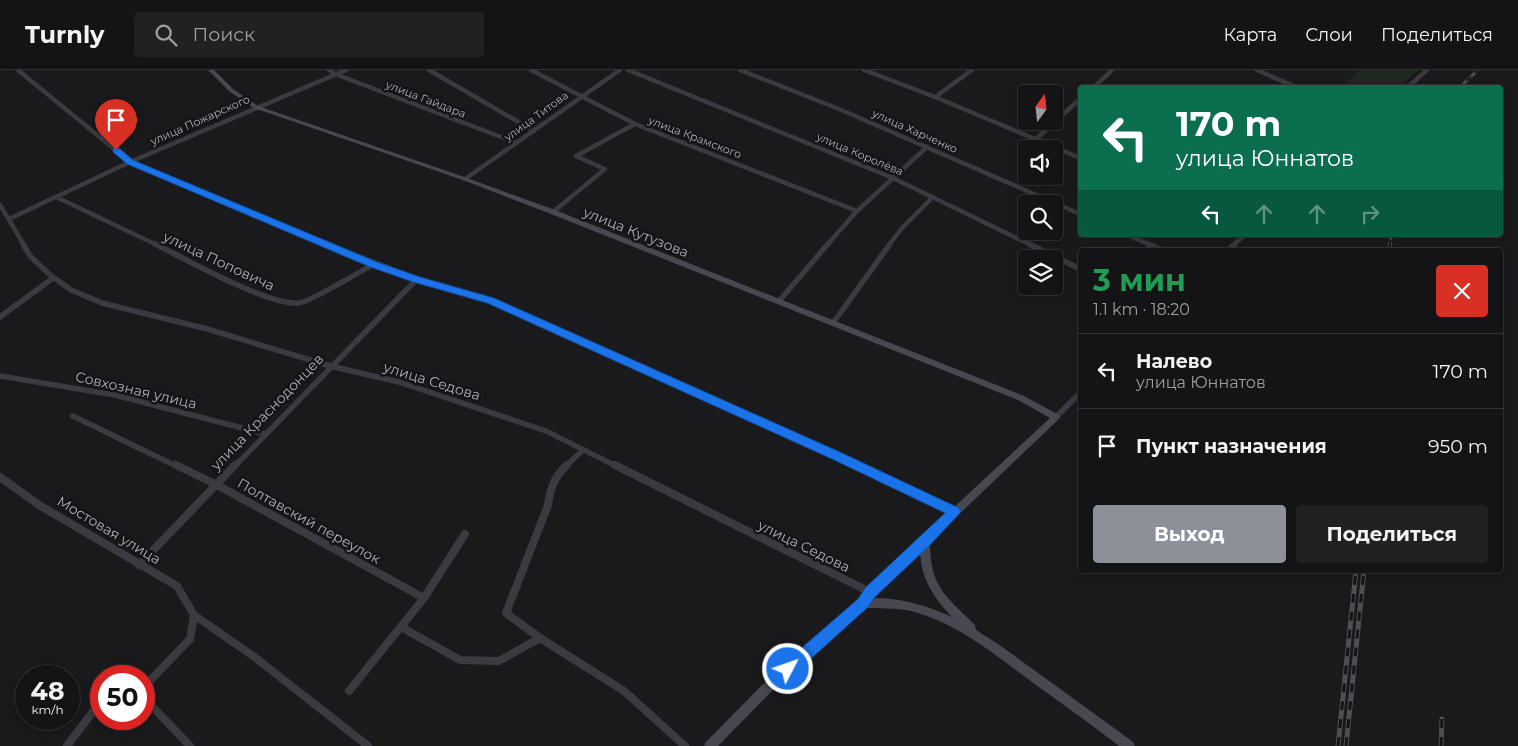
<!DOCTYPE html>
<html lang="ru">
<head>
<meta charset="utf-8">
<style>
  :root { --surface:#141315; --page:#212022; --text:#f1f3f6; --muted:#9d9ea0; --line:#333234; --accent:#8c9099 }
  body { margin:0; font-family:Montserrat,sans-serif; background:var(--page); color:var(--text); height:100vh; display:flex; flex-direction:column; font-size:19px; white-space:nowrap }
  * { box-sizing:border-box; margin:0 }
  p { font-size:16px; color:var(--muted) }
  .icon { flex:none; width:28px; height:28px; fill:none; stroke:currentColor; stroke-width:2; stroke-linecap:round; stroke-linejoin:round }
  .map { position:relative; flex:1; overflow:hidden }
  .side { position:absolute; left:1078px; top:178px; width:425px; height:325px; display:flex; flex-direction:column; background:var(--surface); border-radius:5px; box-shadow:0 2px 8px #0003,0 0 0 1px var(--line) }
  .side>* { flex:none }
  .guide { position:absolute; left:1078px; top:15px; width:425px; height:152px; border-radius:5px; box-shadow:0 2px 8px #0003,0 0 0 1px var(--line); background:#0b6e4f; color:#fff; overflow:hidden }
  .needle { width:32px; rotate:15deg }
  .buttons { position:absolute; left:1018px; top:15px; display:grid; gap:10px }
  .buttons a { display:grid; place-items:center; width:45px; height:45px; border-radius:5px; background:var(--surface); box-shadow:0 2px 8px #0003,0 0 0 1px var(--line); font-size:25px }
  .speed { position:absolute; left:15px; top:595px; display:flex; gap:10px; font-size:25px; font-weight:700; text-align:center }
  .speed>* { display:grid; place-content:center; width:65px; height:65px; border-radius:50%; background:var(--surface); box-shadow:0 2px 8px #0003,0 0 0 1px var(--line); line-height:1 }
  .speed small { font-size:12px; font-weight:400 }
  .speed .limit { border:8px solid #d22; background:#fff; color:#111 }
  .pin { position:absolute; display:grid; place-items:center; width:42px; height:42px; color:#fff; margin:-51px -21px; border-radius:50% 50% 50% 0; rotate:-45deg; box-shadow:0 0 5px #0007 }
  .pin .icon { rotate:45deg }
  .me { position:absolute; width:55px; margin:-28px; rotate:49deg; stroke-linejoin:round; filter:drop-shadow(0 0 4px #0008) }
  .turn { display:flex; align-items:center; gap:18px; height:105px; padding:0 15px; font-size:22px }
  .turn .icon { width:65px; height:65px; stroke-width:2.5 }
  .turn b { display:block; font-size:35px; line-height:42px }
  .lanes { display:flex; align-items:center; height:48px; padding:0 15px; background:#0003; justify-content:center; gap:25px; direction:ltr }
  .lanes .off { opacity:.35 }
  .round { display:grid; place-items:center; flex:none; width:52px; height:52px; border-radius:5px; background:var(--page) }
  .head { display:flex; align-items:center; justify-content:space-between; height:85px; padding:0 15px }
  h1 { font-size:30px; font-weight:700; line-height:38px; color:#1e9e55 }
  .action { display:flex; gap:10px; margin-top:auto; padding:10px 15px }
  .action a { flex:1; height:58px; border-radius:5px; background:var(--accent); color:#fff; font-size:20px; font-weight:700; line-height:58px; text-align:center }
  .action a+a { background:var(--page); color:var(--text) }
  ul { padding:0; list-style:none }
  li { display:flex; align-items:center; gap:15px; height:75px; padding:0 15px; border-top:1px solid var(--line) }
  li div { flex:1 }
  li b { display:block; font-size:19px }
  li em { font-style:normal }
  header { display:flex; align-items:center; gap:30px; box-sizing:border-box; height:70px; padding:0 25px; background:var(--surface); border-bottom:1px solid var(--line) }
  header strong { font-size:24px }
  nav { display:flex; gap:28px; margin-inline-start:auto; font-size:18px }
  .search { width:350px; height:45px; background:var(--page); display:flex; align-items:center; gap:12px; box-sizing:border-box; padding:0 18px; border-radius:5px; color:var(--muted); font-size:19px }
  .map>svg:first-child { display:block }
</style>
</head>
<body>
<header>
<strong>Turnly</strong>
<div class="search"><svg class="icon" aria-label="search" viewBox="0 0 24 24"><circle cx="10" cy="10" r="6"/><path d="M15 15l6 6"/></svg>Поиск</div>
<nav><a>Карта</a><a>Слои</a><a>Поделиться</a></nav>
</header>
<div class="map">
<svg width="1518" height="676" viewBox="0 0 1518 676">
  <rect width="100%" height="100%" fill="#1a191c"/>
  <path fill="#1f2721" d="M1359,0h60l-21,17h-56z"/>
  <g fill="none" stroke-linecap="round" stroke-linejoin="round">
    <path stroke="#3a3b40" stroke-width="4.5" d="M18,0l112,92 199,83
      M329,0l6,4 182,69
      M429,0l105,61
      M531,0l104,54 222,87
      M628,0l265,108 138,67
      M740,0l99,39 241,105
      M864,0l71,27 145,61
      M1257,0l41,18
      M1093,18l18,-17
      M1407,18l20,-18
      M935,27l37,-27
      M1036,69l44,-40
      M465,109l155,-109
      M56,127l101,48
      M0,135l24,40
      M553,142l52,-43 -29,-13 59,-32
      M9,149l121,-57 216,-92
      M1127,165l24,10
      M827,175l30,-34 70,-64
      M889,175l13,-17 31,-31
      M1233,175l12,-10"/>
    <path stroke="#3a3b40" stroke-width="5.5" d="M23,174l7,12 20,19 21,15 31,13 105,26 123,37 69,16 147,49 72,36
      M155,174c31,15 113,62 144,59 11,-1 62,-32 75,-39
      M326,174l91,35 74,21 367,167
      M1029,174l51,25
      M1148,174l14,6
      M1228,180l7,-6
      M779,231l49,-57
      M0,247l53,-39
      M833,253l57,-79
      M0,306l115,19 150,39
      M73,346l105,51
      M1056,347l24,-24
      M234,397l183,-188
      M565,397l18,-17"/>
    <path stroke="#3a3b40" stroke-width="8" d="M176,395l41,20 207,113
      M567,395c-13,12 -17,24 -19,40l-42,108 34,25 84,53 61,55
      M615,395l255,127
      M856,395l99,47
      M0,407l39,28 138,81 17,29 -4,24 -46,48
      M139,495l96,-100
      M194,545l59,41 115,90
      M401,557l59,33 39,1 41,-23
      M120,606h2
      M349,621l75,-93 41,-64
      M144,628l46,48
      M67,676l34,-45"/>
    <path fill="#484950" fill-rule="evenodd" d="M208,0h6l19,19 25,17 209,72 88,32 469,186 35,19 1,2 -1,2 -129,123c0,45 15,53 45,83l1,5 25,16 120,87 12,9 2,4h-16c-27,-21 -55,-41 -83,-61 -38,-28 -78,-62 -125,-74 -15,-3 -30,-3 -46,-3l-96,86 -51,52h-14l2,-4 55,-56 98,-86 7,-11 184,-171 -32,-18 -467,-186 -88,-34 -209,-72 -25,-17zM920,481c1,28 14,47 32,66 -26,-12 -51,-19 -80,-19z"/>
    <defs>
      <path id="rail-far2" d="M1459,18l19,-18
        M1390,175l1,-10"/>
      <path id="rail-far1" d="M1389,180l1,-6"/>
      <path id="rail" d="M1338,676l18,-176
        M1346,676l18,-176
        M1441,676l1,-27"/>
    </defs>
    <use href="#rail-far2" stroke="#4e4e55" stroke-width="3"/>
    <use href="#rail-far1" stroke="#4e4e55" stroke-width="4.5"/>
    <use href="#rail" stroke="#4e4e55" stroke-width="5"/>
    <use href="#rail-far2" stroke="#151417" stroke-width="2" stroke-dasharray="5.5" stroke-linecap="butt"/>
    <use href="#rail-far1" stroke="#151417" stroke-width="2.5" stroke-dasharray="7" stroke-linecap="butt"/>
    <use href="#rail" stroke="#151417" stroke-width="3" stroke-dasharray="9" stroke-linecap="butt"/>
  </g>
  <path fill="#1a73e8" stroke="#114b97" d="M113,78h6l14,12 244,102 43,15 74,21 346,154 119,56 2,4 -32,34 -54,51 -8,11 -73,66 -6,2 -5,-2 -2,-5 2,-5 75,-65 7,-11 80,-75 -113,-54 -345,-156 -74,-21 -43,-15 -243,-103 -14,-12z"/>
  <g text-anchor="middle" stroke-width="5" stroke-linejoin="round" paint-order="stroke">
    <g font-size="11" fill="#acafbb" stroke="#151417">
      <text transform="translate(426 29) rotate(21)" y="4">улица Гайдара</text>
      <text transform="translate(536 46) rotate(-36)" y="4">улица Титова</text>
      <text transform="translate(200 50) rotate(-24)" y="4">улица Пожарского</text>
      <text transform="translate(915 61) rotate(24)" y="4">улица Харченко</text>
      <text transform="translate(695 67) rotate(21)" y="4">улица Крамского</text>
      <text transform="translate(860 84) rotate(23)" y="4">улица Королёва</text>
    </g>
    <g font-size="14" fill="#acafbb" stroke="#151417">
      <text transform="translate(636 162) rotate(22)" y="5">улица Кутузова</text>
      <text transform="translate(219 191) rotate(25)" y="5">улица Поповича</text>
      <text transform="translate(432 311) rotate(17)" y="5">улица Седова</text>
      <text transform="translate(136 320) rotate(13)" y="5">Совхозная улица</text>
      <text transform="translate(267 342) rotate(-46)" y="5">улица Краснодонцев</text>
      <text transform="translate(309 451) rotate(29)" y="5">Полтавский переулок</text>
      <text transform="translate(109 460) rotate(31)" y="5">Мостовая улица</text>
      <text transform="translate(804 476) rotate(26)" y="5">улица Седова</text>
    </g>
  </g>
</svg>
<div class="buttons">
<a><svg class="needle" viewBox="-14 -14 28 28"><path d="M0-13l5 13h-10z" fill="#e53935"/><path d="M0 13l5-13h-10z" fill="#9d9ea0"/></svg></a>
<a><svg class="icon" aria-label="sound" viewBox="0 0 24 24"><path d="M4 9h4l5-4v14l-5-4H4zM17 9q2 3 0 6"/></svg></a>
<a><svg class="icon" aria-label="search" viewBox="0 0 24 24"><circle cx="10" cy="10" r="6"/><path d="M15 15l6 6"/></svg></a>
<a><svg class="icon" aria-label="layers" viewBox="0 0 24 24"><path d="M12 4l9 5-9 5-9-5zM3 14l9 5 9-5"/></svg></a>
</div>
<div class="speed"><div>48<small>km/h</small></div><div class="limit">50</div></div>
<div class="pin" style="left:116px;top:80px;background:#d93025"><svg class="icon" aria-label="arrive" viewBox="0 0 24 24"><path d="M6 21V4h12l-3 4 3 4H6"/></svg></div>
<svg class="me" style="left:788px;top:599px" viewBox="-20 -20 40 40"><circle r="17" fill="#1a73e8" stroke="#fff" stroke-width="3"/><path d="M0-11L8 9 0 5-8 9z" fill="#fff"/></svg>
<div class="guide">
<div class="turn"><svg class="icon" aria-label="left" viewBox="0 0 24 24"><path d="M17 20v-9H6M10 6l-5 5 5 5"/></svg><div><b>170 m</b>улица Юннатов</div></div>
<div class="lanes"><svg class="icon" aria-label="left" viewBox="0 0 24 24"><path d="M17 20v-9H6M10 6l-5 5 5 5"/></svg><svg class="icon off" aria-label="ahead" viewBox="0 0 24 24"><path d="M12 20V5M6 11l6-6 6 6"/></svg><svg class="icon off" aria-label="ahead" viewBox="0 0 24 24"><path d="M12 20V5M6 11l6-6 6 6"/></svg><svg class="icon off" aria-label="right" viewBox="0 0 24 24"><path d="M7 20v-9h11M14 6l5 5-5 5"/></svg></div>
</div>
<section class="side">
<div class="head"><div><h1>3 мин</h1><p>1.1 km · 18:20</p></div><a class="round" style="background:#d93025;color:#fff"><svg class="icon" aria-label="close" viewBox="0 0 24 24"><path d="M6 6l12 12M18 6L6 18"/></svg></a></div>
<ul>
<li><svg class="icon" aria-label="left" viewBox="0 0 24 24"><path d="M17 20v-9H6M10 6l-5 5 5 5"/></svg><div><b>Налево</b><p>улица Юннатов</p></div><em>170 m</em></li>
<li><svg class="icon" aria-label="arrive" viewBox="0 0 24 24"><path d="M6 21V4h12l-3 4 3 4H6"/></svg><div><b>Пункт назначения</b></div><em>950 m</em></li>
</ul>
<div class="action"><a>Выход</a><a>Поделиться</a></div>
</section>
</div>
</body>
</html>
